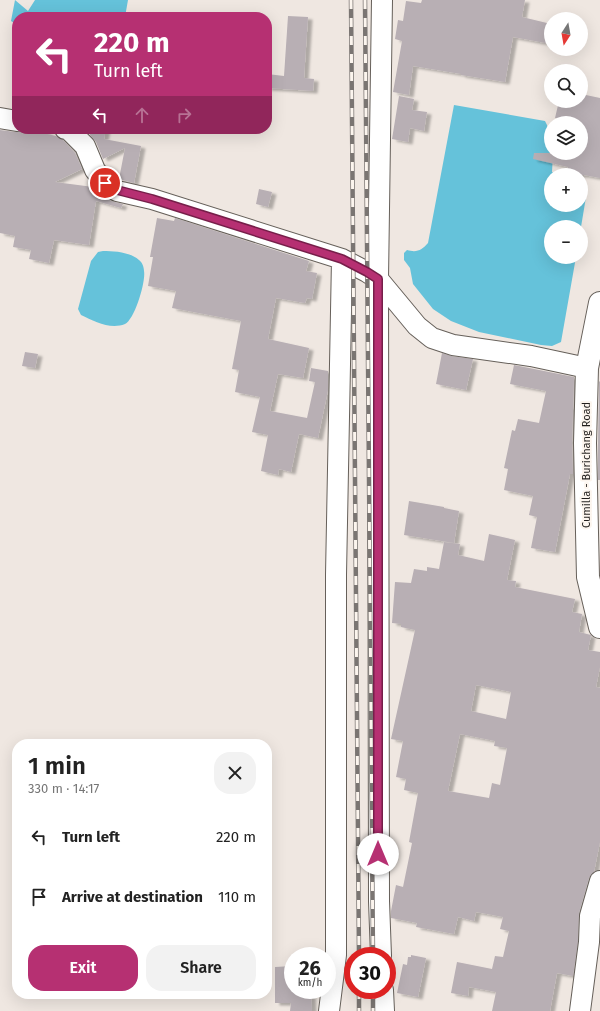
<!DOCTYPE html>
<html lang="en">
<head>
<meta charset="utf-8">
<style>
  :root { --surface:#fff; --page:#f2f2f2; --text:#222; --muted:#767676; --accent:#b63072 }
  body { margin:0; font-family:"Fira Sans",sans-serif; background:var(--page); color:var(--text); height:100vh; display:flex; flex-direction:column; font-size:15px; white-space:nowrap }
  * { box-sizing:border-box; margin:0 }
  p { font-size:13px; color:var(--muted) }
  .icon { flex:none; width:22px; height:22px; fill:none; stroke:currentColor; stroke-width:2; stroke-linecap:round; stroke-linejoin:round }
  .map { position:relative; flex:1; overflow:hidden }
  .drawer { position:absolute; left:12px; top:739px; width:260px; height:260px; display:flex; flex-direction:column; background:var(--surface); border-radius:16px; box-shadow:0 4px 16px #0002 }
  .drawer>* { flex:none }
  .banner { position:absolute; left:12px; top:12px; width:260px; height:122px; border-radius:16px; box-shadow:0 4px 16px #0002; background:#b63072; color:#fff; overflow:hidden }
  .needle { width:26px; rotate:191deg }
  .tools { position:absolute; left:544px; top:12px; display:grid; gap:8px }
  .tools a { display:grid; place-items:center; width:44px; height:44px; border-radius:50%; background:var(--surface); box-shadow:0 4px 16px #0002; font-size:20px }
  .speed { position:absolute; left:284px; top:947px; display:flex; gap:8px; font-size:20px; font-weight:700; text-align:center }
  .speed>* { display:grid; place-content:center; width:52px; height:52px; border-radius:50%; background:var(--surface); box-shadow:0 4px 16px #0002; line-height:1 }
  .speed small { font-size:10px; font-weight:400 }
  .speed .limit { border:6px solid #d22; background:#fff; color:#111 }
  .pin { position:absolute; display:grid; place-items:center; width:34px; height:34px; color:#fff; margin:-17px; border:2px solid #fff; border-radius:50%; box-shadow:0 1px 4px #0007 }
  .me { position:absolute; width:44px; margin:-22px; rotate:0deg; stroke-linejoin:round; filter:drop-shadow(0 0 3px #0008) }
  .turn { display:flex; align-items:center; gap:14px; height:84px; padding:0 16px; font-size:18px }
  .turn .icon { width:52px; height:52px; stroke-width:2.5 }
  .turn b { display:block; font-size:28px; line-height:34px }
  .lanes { display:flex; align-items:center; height:38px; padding:0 16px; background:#0003; justify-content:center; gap:20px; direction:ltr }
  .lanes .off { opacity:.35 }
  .round { display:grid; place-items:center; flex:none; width:42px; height:42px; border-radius:16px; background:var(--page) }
  .head { display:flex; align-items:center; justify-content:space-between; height:68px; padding:0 16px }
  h1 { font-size:24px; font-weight:600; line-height:30px }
  .button { display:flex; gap:8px; margin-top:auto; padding:8px 16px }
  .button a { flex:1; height:46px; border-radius:16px; background:var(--accent); color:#fff; font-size:16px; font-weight:600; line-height:46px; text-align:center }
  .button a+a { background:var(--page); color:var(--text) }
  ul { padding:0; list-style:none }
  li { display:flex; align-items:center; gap:12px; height:60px; padding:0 16px }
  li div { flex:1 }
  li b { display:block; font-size:15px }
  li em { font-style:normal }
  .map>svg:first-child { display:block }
</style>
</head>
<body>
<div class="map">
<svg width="600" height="1011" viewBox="0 0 600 1011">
  <defs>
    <filter id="shadow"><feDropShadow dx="4.5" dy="2.5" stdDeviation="1" flood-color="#0004"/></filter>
  </defs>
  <rect width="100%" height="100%" fill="#efe7e1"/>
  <path fill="#65c2da" d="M15,0l13,11 7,-11h93l-3,17h-108v8l-6,-4z
    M454,105l91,16c6,11 6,20 6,32h2l-1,19 6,3h-7v30h30v-17l6,3 -6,36h-30v30h25l-15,85 -9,4 -11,-1 -62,-13 -28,-11 -18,-12 -20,-25 -3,-16 -6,-8v-7l3,-3c10,3 15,0 21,-7z
    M103,251c11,0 27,1 36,9 3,2 5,7 5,11 2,10 -9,48 -19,53 -15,6 -31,-3 -44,-9l-3,-6 13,-48 7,-9z"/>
  <path fill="#b8afb4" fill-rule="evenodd" filter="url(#shadow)" d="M422,0h103l-3,17 29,7v20l-38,-7 -8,45 -44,-7v-1l-48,-8 -4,29 -16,-3 9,-51 -7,-2 3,-19 5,1 3,-20 15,2z
    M288,16l20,1 -4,61 10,1 -1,12 -46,-3v-14l17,2z
    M581,94l19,4v80l-16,-3h-18l2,-8 -35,-8 1,-6h47v-30h-15l1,-3 -12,-2 4,-17h22z
    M399,96l15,3 -2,11 15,2 -3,19 -14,-3 -2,14 -16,-3z
    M25,129h10l12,2v3l9,2 7,4 12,13 7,16 -27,13 38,5 5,5 13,9 12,3 -2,4 -25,-7 -7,44 -35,-5 -5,23 -20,-4 2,-9 -18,-3 2,-11 -15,-3v-103l15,2h6z
    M91,129h15l-2,10 37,7 -7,37 -15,-4 6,-31 -22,11 -7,-17 -6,-7z
    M259,189l13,3 -4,15 -12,-3z
    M157,218l17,3 1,-3 134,43 -3,10 11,2 -5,26 -5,-1 -2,5 -29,-5 -8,41 41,9 -6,30 -25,-4 -8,37 37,7 8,-36 -6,-1 2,-13 17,3v19l-10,48 -19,-4 -8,38 -12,-3 -1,6 -17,-4 7,-36 -16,-3 8,-35 -25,-5 4,-22 -7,-1 9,-48 -69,-13 4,-17 -28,-5 5,-29h-3z
    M25,352l13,2 -3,14 -13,-2z
    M442,353l9,3 22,3 -7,31 -30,-6z
    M514,365l60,12 -2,66 1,31h-3l-15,78 -24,-4 6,-31 -8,-2 4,-19 -29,-6 4,-21 -4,-1 8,-38 3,1 3,-12 21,4 7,-32 -36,-7z
    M599,381l1,1v98h-2v-37z
    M409,501l35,6v1l15,3 -5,32 -50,-8z
    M489,534l26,6 -8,40 9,1 -1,6 60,12 -3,13 10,2 -3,18 12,3 -3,15 12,2v15l-4,20 4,1v154l-6,30 -5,6 -10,35 -1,28 -5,35 -16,-3 -7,38h-58l4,-19 -27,-5 -1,9 -17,-3 6,-31 35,7 3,-13 8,1 6,-26 -9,-2 3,-12 -27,-5 -2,9 -16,-4 -4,17 -38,-7 1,-4 -26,-5v-7l5,-26 7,2 9,-44 -3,-1 9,-49 -14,-3 2,-11 -10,-2 7,-36 -12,-2 24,-109 -14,-3v-3l-9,-1 3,-41 16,1 3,-14 13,2v-4l12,2 5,-27 16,2 -2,11 26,6zM476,685l35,7 -5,27 -35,-8zM460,734l35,7 -1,5 13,2 -7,37 -8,-2 -3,15 -41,-7z
    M411,955l15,3 -8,39 -21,-4 6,-29 4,1 1,-8h3z
    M293,966v24h18l1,21h-22l1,-8h-16v-36z"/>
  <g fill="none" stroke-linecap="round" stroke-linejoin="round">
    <defs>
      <path id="minor" d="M0,118l17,3
        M65,129h3l17,17 10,24 10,13 12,8 35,8 190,60 25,13 11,7 39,47 15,12 21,7 78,11 56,12
        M381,956l-2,-55 -1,-622 4,-279
        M383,990l1,21
        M329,1011l7,-56v-380l6,-316
        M580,1011l9,-69 1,-26 10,-35"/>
      <path id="secondary" d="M600,303l-13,65 -2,75 3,134 12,50"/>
    </defs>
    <use href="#minor" stroke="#66605a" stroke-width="22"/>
    <use href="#secondary" stroke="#66605a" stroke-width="24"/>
    <use href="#minor" stroke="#fff" stroke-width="20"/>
    <use href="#secondary" stroke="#fff" stroke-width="22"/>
    <defs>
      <path id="rail" d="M351,0l8,956
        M365,0l8,956
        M359,990v21
        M373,990v21"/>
    </defs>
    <use href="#rail" stroke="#7a7572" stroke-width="4.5"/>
    <use href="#rail" stroke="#fcf5ee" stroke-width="3" stroke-dasharray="9" stroke-linecap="butt"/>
  </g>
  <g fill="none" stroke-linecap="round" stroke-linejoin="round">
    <defs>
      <path id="route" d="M105,183l12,7 35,9 190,60 25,13 11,7v575"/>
    </defs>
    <use href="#route" stroke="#761f4a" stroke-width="10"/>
    <use href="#route" stroke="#b63072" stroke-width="7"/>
  </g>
  <g text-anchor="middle" stroke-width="4" stroke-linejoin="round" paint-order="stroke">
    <g font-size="11" fill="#211e1c" stroke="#fcf5ee">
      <text transform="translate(586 465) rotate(-90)" y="4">Cumilla - Burichang Road</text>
    </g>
  </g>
</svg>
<div class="tools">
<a><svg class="needle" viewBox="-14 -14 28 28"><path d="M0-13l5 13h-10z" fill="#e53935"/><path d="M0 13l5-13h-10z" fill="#767676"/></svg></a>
<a><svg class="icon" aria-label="search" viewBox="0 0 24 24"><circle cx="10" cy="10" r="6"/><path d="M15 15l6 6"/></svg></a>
<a><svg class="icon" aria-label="layers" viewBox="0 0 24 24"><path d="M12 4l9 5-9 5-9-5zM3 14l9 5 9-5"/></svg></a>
<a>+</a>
<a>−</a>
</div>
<div class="speed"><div>26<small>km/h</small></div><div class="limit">30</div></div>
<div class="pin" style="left:105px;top:183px;background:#d93025"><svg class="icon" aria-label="arrive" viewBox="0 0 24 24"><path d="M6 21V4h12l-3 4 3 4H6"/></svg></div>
<svg class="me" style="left:378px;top:854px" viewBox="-20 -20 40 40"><circle r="19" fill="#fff"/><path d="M0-13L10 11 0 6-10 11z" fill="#b63072"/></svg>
<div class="banner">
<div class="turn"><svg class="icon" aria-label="left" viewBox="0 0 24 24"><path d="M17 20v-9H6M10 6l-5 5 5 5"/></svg><div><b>220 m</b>Turn left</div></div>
<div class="lanes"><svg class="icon" aria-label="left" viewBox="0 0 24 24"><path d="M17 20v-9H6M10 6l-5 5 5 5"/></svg><svg class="icon off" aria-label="ahead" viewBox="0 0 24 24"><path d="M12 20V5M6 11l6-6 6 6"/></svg><svg class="icon off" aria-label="right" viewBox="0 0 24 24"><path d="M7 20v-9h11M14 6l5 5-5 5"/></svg></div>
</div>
<section class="drawer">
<div class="head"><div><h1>1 min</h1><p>330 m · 14:17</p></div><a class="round"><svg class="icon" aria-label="close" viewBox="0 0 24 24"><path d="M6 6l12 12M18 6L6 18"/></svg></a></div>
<ul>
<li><svg class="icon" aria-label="left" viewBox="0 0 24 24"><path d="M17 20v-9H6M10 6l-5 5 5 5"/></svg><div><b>Turn left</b></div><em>220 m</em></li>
<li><svg class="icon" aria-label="arrive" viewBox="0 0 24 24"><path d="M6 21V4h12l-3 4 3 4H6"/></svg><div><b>Arrive at destination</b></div><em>110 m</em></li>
</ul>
<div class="button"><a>Exit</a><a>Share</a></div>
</section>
</div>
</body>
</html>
